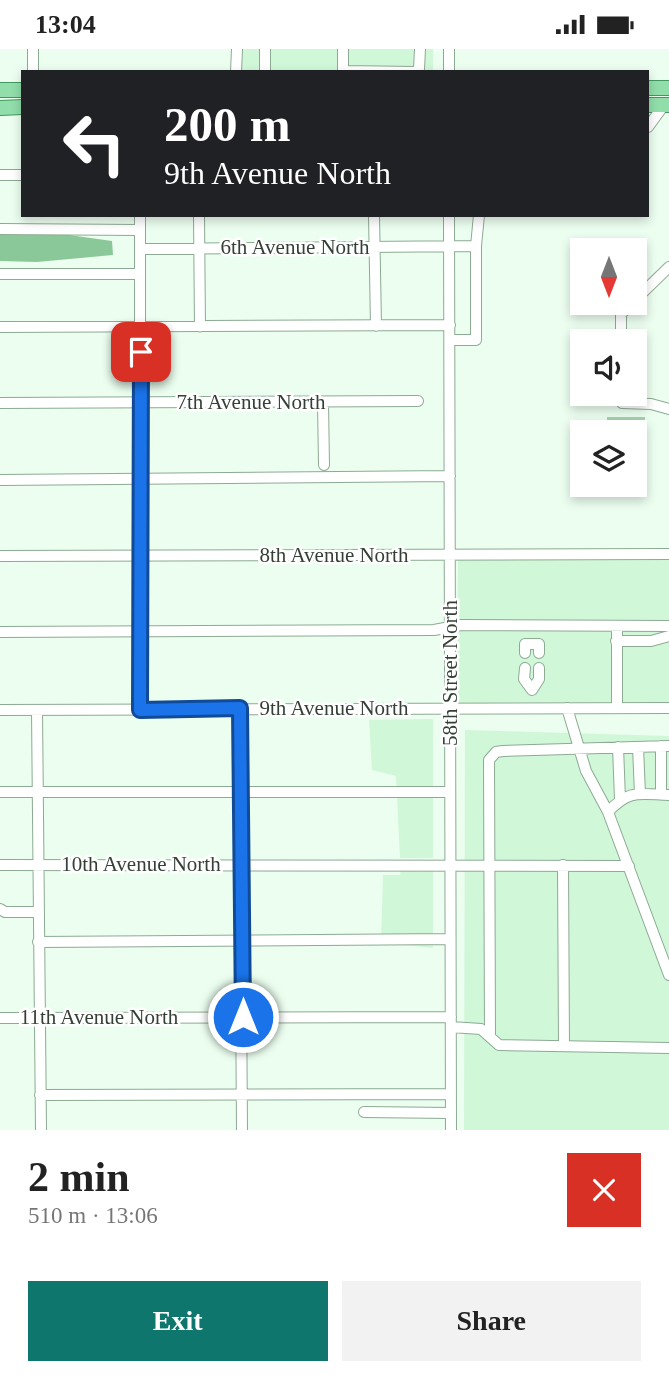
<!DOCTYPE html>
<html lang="en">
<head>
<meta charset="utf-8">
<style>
  :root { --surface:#fff; --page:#f2f2f2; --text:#222; --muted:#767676; --accent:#0f766e }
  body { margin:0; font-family:Georgia,serif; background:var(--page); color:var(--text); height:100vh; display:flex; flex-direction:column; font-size:26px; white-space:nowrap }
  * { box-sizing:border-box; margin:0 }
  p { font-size:23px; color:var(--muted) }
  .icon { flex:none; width:38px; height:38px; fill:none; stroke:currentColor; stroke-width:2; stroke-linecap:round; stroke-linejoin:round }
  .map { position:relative; height:1081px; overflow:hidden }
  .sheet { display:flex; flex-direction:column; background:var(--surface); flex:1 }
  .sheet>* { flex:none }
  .top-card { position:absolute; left:21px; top:21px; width:628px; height:147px; border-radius:0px; box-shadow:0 4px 10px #0003; background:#202124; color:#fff; overflow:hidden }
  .needle { width:46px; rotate:180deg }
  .controls { position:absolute; left:570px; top:189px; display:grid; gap:14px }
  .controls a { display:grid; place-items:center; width:77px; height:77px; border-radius:0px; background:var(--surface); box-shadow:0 4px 10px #0003; font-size:35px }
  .pin { position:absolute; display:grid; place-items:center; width:60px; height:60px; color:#fff; margin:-30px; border-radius:14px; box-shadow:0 4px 10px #0006 }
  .me { position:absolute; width:77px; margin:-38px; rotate:0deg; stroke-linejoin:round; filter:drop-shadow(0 0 5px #0008) }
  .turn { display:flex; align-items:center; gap:24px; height:147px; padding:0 28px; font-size:32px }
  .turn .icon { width:91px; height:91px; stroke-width:2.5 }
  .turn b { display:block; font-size:49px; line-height:60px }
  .round { display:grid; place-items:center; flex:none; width:74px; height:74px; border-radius:0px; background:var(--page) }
  .summary { display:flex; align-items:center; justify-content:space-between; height:119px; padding:0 28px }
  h1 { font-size:42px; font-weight:700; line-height:52px }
  .action { display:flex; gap:14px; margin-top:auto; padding:14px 28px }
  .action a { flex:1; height:80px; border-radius:0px; background:var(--accent); color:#fff; font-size:28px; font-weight:700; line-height:80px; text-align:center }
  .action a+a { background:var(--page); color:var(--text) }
  .status { display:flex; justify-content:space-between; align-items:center; height:49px; padding:0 35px; background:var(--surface); direction:ltr }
  .status svg { height:19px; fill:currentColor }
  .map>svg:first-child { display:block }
</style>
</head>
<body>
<div class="status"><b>13:04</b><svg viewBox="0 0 49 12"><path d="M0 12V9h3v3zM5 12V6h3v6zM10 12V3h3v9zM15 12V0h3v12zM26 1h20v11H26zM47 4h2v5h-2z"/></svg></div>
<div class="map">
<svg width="669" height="1081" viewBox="0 0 669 1081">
  <rect width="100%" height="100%" fill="#ebfeef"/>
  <path fill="#d1f7d9" d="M242,0h191v23h-191z
    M458,511h211v142l-213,1z
    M433,670v139h-33l-4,-82 -24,-6 -3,-50z
    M465,681l204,6v394h-205z
    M401,821h32v78l-52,-5 2,-68h17z"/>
  <path fill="#a7d2b0" d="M607,368h38v44h-10v-29h-28z"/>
  <path fill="#8bc899" d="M0,186h69l43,6 1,14 -76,7 -37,-1z"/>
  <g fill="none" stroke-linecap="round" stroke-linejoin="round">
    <defs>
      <path id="minor" d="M265,0v23
        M343,0v23
        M449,0v23
        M343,22l71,1
        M33,23v-23
        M236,23l1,-23
        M415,23l4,-3 1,-20
        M648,78l16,-22
        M0,126h23
        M140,166v495
        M199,166l1,112
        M374,166l2,111
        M449,166l2,915
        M0,180l140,1
        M140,200l336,-3 3,-31
        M0,225h140
        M635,251l34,-33
        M0,278l450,-2
        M450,291h26v-94
        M621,292v-27l11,-11
        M622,345v9l29,1 18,5
        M323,353l1,63
        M0,354l418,-2
        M0,431l450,-4
        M0,507l669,-2
        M617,577v82
        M0,583l434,-2 27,-5 208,1
        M616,592h35l18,-5
        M525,604v-9h14v9
        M525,619l-1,11 8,11 7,-11v-11
        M239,659l3,422
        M567,659l19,63 22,41 61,163
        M0,661l669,-2
        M37,661l4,420
        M661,697v48
        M618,698l2,52
        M638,698l2,47
        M0,743h450
        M608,763c21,-23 31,-18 61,-17
        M0,816l629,1
        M563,816l1,181
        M0,860l5,3h33
        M38,893l412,-3
        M0,969l451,-1
        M451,978l30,2 18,16 170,3
        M490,988l-1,-277 7,-8 7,-1 166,-5
        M40,1046l411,-1
        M364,1063l87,1"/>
      <path id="major" d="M648,39h21
        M0,41h23
        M648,56h21
        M0,59l23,-1"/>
    </defs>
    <use href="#minor" stroke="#8daa93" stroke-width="12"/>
    <use href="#major" stroke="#41985e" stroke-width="16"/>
    <use href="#minor" stroke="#fff" stroke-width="10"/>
    <use href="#major" stroke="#91deab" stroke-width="14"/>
  </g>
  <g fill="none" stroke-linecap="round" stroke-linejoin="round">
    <defs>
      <path id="route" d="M141,303l-1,358 100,-2 3,309"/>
    </defs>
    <use href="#route" stroke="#114b97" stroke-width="18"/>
    <use href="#route" stroke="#1a73e8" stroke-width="12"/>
  </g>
  <g text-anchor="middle" stroke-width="5" stroke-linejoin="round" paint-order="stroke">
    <g font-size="21" fill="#344036" stroke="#fff">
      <text x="295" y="205">6th Avenue North</text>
      <text x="251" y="360">7th Avenue North</text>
      <text x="334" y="513">8th Avenue North</text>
      <text transform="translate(450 624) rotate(-90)" y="7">58th Street North</text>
      <text x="334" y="666">9th Avenue North</text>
      <text x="141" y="822">10th Avenue North</text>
      <text x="99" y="975">11th Avenue North</text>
    </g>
  </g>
</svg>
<div class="controls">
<a><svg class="needle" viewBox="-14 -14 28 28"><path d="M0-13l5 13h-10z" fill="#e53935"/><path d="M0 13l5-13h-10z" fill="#767676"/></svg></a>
<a><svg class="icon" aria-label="sound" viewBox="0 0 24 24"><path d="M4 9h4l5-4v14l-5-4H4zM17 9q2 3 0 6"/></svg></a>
<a><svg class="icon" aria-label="layers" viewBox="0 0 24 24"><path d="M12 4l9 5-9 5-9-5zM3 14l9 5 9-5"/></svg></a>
</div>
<div class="pin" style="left:141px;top:303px;background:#d93025"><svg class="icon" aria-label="arrive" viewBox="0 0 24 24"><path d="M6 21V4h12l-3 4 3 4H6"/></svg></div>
<svg class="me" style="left:243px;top:968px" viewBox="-20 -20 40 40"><circle r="17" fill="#1a73e8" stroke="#fff" stroke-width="3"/><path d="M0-11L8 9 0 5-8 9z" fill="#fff"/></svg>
<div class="top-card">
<div class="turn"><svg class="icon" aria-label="left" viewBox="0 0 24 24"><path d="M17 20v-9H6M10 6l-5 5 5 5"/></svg><div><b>200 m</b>9th Avenue North</div></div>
</div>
</div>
<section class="sheet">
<div class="summary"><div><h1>2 min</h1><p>510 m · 13:06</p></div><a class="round" style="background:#d93025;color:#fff"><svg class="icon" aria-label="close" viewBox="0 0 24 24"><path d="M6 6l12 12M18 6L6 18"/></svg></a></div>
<div class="action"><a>Exit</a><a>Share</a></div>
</section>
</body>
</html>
